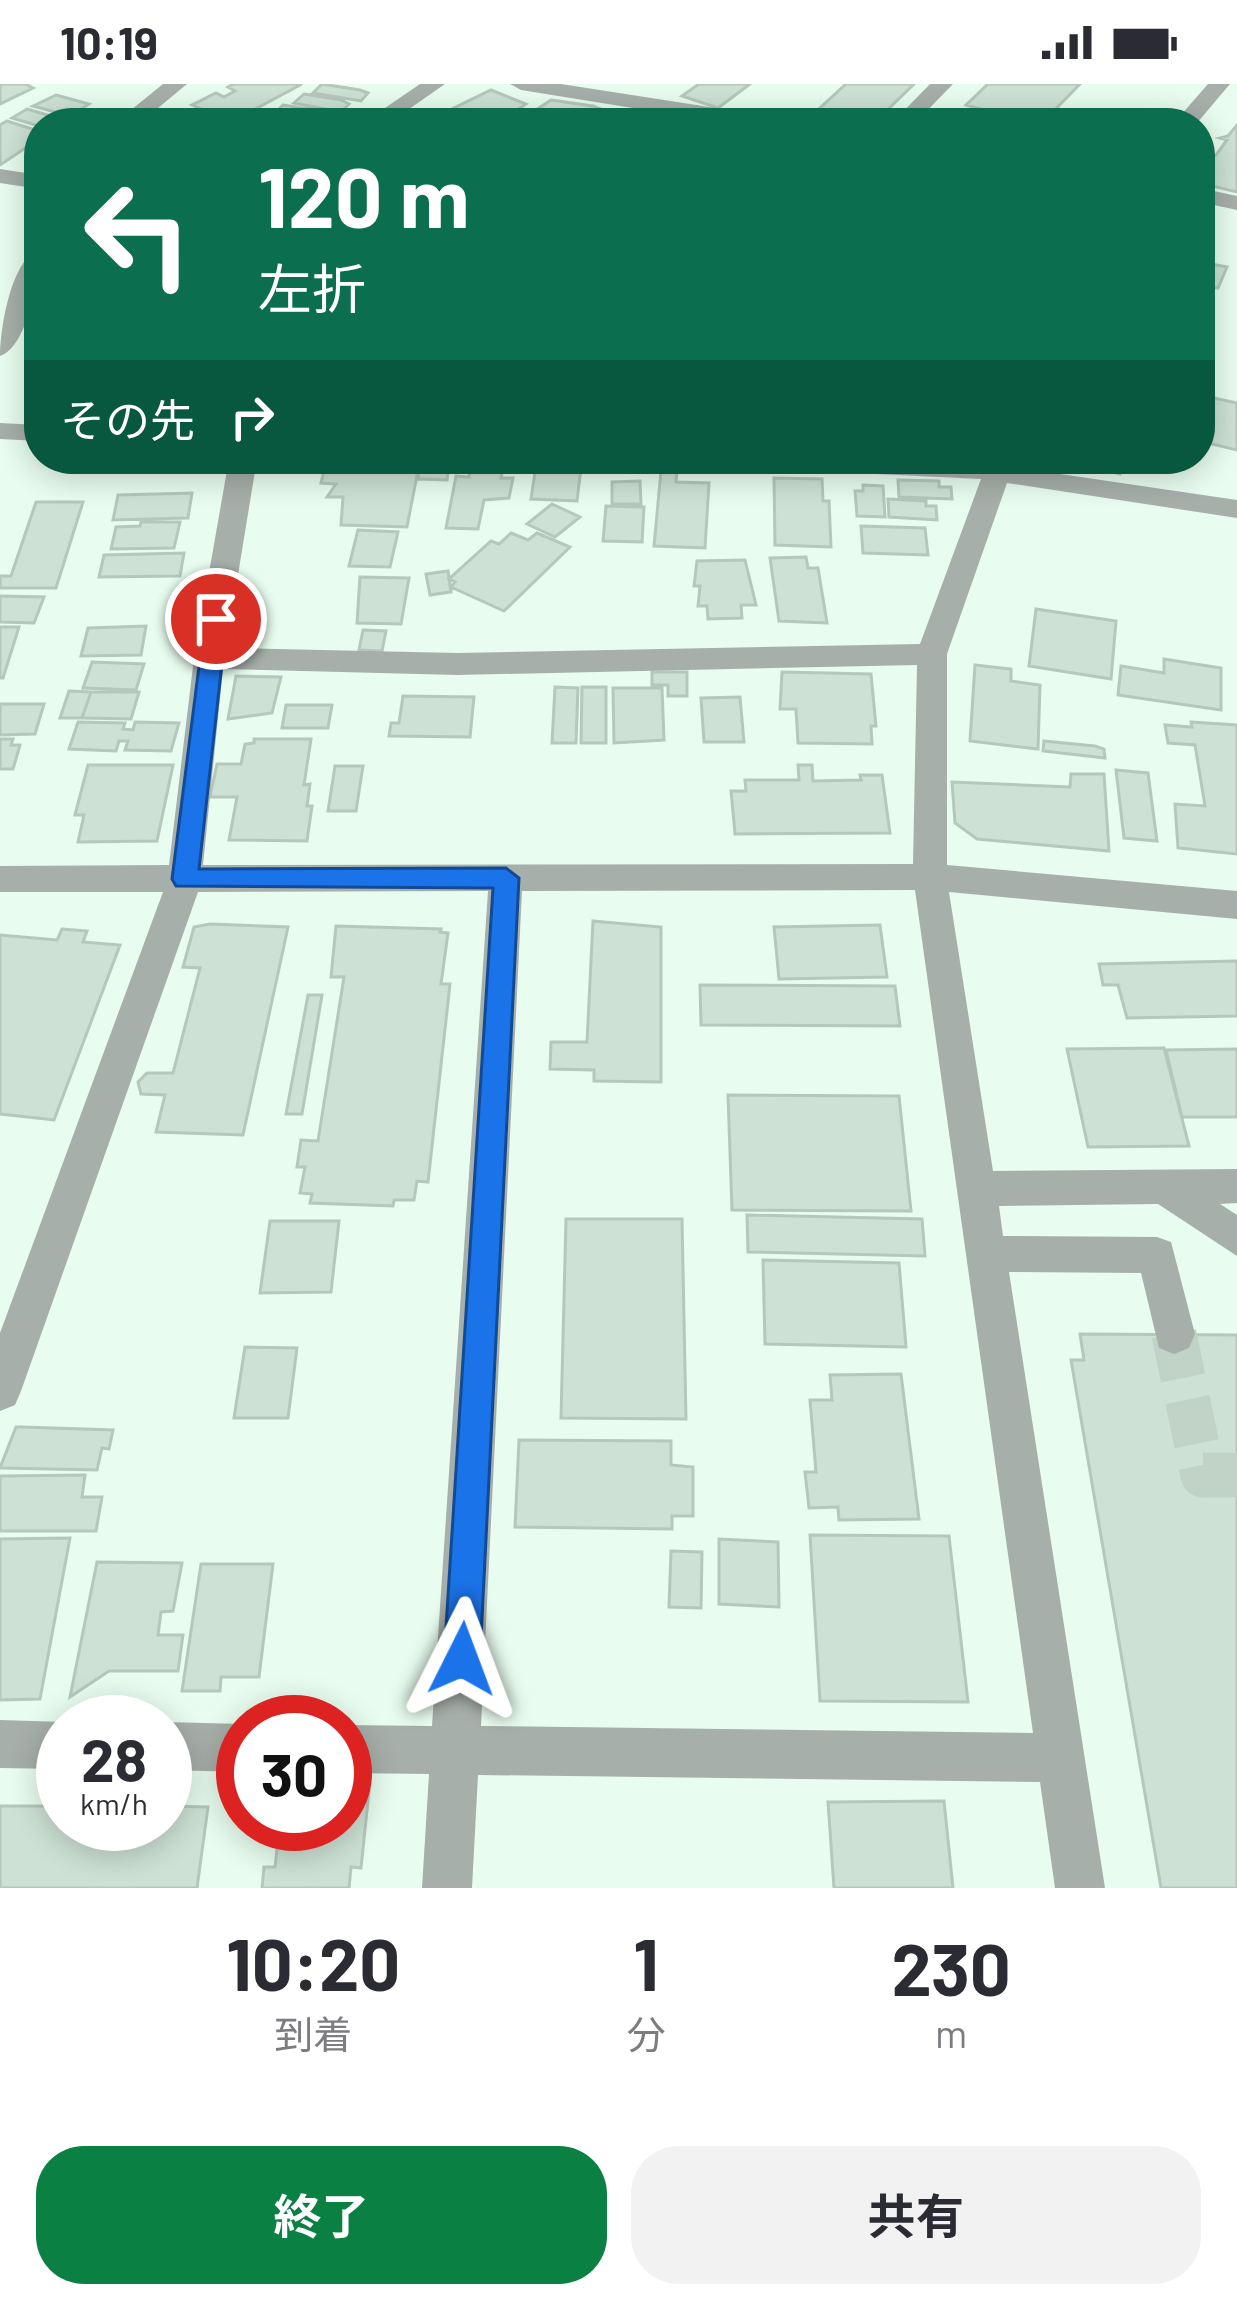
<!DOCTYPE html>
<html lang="ja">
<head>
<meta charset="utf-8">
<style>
  :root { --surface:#fff; --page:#f2f2f3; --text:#2b2b33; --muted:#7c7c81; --accent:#0b8043 }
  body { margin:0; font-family:Barlow,"Noto Sans JP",sans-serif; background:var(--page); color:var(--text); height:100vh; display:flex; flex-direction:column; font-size:45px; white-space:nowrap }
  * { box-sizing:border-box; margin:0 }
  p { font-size:39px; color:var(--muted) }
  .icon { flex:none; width:66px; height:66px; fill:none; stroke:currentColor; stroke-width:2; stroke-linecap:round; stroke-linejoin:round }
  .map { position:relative; height:1804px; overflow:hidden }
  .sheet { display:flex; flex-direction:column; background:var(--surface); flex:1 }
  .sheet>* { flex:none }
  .hud { position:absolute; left:24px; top:24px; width:1191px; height:366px; border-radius:48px; box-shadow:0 6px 30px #0003; background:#0b6e4f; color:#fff; overflow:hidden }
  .speed { position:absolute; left:36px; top:1611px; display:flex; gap:24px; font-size:60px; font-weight:700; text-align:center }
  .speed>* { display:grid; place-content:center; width:156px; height:156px; border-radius:50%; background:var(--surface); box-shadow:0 6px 30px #0003; line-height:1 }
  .speed small { font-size:30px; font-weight:400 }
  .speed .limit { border:18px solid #d22; background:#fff; color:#111 }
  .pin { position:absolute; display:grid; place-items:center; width:102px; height:102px; color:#fff; margin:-51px; border:6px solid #fff; border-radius:50%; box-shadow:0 3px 12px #0007 }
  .me { position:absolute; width:132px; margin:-66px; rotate:3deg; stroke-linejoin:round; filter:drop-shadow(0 0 9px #0008) }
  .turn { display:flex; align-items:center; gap:42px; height:252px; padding:0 36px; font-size:54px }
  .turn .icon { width:156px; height:156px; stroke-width:2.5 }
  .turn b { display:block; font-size:84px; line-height:102px }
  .then { display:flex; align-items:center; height:114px; padding:0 36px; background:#0003; gap:24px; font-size:45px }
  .eta { display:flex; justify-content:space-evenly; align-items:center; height:204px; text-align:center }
  .eta b { font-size:72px; font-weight:700; line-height:84px }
  .action { display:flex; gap:24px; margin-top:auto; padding:24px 36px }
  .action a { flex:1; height:138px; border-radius:48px; background:var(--accent); color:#fff; font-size:48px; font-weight:700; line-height:138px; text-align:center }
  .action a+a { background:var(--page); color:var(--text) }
  .status { display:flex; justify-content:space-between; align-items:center; height:84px; padding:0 60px; background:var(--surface); direction:ltr }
  .status svg { height:33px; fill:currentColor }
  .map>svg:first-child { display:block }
</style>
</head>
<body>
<div class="status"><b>10:19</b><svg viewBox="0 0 49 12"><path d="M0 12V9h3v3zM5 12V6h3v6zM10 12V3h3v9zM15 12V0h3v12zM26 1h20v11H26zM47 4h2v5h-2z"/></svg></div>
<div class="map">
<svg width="1237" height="1804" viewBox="0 0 1237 1804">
  <rect width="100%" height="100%" fill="#e8fdef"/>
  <path fill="#cde1d4" stroke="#b5c8bb" stroke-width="3" d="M0,0h25l8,4 -33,16z
    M234,0h68l-71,38 -39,-17 24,-12 8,4 11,-6 -7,-4z
    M322,0l38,6 8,3 -7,8 -48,-8z
    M699,0h51l-32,24 -36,-12z
    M846,0h68l-40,39h-48l-17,-5z
    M988,0h92l-38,39h-77l15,-14 -14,-4z
    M491,6l35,14 -21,14 7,2 -4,3h-27l-22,-8 3,-2 -8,-5z
    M304,10l37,6 8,4 -8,8 -47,-9z
    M56,11l33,9 -19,12 -37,-10z
    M551,16l42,6 18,7 -15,10h-80z
    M283,21l19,3 -1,4 4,-4 34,6 -7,7 -57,-8z
    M27,25l38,11 -26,6 -27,-8z
    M7,37l32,10v8l-39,26v-40z
    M1237,41v67l-37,-9v-10l13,-15 -8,-2 11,-1 11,-15 -7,-2 8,-2z
    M1200,178l27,5 -9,21 -18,-3z
    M1200,311l37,8v47l-37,-9z
    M1043,375h83l-6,15 -36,-10 -3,7z
    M420,378l29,1 -2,17 -29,-1z
    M336,379l82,7 -11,57 -66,-2 2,-28h-16l9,-13 -15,-1 4,-17z
    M470,382l33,2 -2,10h12l-4,20 -25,2 -6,29 -32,-1 10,-52 13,1z
    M536,382l45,2 -4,33 -46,-2z
    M661,387l16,1 -1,10 33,1 -4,65 -51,-2z
    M774,394l48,1 1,22h6l2,46 -56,-2z
    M898,396l41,1v6h12l1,12 -53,-2z
    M640,397l1,23h-29v-22z
    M863,401l20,1 2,31 -28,-1 -2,-25h8z
    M192,409l-4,25 -75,2 5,-25z
    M888,415l38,2v5h10l1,14 -48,-3z
    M36,418h47l-27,86h-56v-12h11z
    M552,420l28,13 -25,20 -28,-13z
    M606,422l38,1 -2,35 -39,-1z
    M141,438h39l-6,26 -63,1 5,-22 24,-1z
    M861,442l64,2 3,27 -65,-2z
    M358,446l40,2 -8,35 -41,-1z
    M511,449l17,7 9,-7 33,14 -66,64 -53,-24 4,-5 -6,-3 42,-38 8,3z
    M184,469l-4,23 -81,1 5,-22z
    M806,473l2,11h10l9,55 -48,-2 -9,-63z
    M745,476l11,45h-15l1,13 -34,1 -1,-13h-9l2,-20h-6l3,-25z
    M448,487l3,21 -21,3 -4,-21z
    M360,493l49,1 -8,46 -44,-1z
    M0,512l44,1 -10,26 -34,-1z
    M1036,525l80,12 -5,58 -82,-13z
    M146,542l-5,29 -60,1 7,-28z
    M0,543h19l-16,51h-3z
    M363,546l23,1 -4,20 -23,-1z
    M1164,575l57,9v42l-103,-15 3,-29 43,7z
    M92,578l52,2 -8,26 -53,-2z
    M975,581l36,4v12l29,4 -2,64 -68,-8z
    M652,588h35v24h-19v-11h-16z
    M782,588l89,2 5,52h-5l1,18 -74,-1 -2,-34h-16z
    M236,592l45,1 -9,36 -44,6z
    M555,603l23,1 -2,55h-24z
    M582,603h24v56h-25z
    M613,604h49l2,52 -50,3z
    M69,607l22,1 -9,26h-22z
    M91,608h48l-8,27 -49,-1z
    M403,612l71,1 -4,40 -81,-1 2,-13h8z
    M740,613l4,45h-40l-3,-44z
    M0,620h44l-9,30 -35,1z
    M286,621h46l-4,23h-46z
    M78,638l47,1 -2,6 10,1 2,-8 44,1 -8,28 -46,-1 3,-9h-9l-3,10 -47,-2z
    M1191,638l46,3v129l-59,-6 -3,-44 30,2 -10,-61 -27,-2 -3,-18 27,2z
    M0,655h13l-2,6h9l-7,24h-13z
    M254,655h57l-7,46 6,-1 -3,22h5l-5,35 -78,-1 8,-43h-27l7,-33h24l4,-20 9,-1z
    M1044,657l51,5 9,3 1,9 -62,-7z
    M88,681h85l-16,76 -79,1 6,-27h-9z
    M798,681h14l1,16 48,-1 -1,-5h22l8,58 -155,1 -4,-43h15l-1,-11h54z
    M335,682h28l-7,45h-28z
    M1116,686l32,3 9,68 -33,-3z
    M1071,690h33l5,77 -132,-12 -22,-16 -3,-41 118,5z
    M593,837l68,6v155l-67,-1v-11l-44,-1 1,-27h36z
    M210,840l78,3 -45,208 -87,-3 9,-37 -24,-1 -3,-12 9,-9h26l27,-105 -17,-1 11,-40z
    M880,841l7,52 -108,2 -5,-52z
    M336,842l105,3 -1,3 8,1 -7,51h9l-22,198 -11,-1 -3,19h-20l-1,6 -83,-3 2,-9 -12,-1 5,-26h-8l4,-27 17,1 26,-164h-13z
    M62,845l25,2 -4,11 37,3 -66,175 -54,-6v-179l57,5z
    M1237,877v55l-110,2 -9,-33h-15l-4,-21z
    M700,901l195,1 5,40 -199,-1z
    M308,911h14l-20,119h-16z
    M1164,964l25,98 -101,1 -21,-98z
    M1237,965v68h-55l-16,-67z
    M728,1011l171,1 12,115 -179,-1z
    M747,1131l175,4 3,37 -177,-4z
    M566,1135h116l4,200 -125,-1z
    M270,1137h69l-8,71 -71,1z
    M763,1176l136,3 7,84 -141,-3z
    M1080,1250l157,1v553h-76l-90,-528h13z
    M245,1263l52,1 -9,70h-54z
    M901,1290l18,145 -80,1 -1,-13 -29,1 -4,-36h11l-6,-72h22l-2,-25z
    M16,1343h6l91,3 -4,19 -7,-1 -5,22 -97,-2z
    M519,1356l152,1v24l22,2v49h-21v13l-157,-2z
    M85,1391l-3,22h20l-6,34h-96v-55z
    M810,1451l139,1 19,166 -148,-1z
    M70,1454l-30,161 -40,1v-161z
    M719,1455l59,3 1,65 -60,-3z
    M671,1467l31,1 -1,56 -32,-1z
    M97,1478l85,1 -9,48 -12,1 -3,23h25l-5,36h-69l-39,26z
    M201,1480h72l-14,113h-38l-1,14h-38z
    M345,1707h24l-8,77 -10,-1 -2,21h-87l2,-21h11l5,-43h65z
    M944,1717l9,87h-119l-6,-86z
    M0,1722h63v18h102v-18l43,1 -11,81h-197z"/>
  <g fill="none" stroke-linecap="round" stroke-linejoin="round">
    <path stroke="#c1d3c7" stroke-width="45" stroke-dasharray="45 22" stroke-linecap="butt" d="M1174,1250l29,141h34"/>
    <path fill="#a7afaa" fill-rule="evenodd" d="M163,0h24l-47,39h-25z
      M420,0h25l-56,39h-26z
      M510,0h51l206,32 11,7h-52l-205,-33z
      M930,0h23l-38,39h-23z
      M1208,0h22l-33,39h-23z
      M0,85l39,6v14l-39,-6z
      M1200,104l37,8v14l-37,-8z
      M39,166c0,26 -11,97 -39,106 0,-27 11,-97 39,-106z
      M0,339l39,2v16l-39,-2z
      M229,375h28l-31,189 231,5 463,-9 61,-165 -251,-12 -14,-8 271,4 1,-4h28l-3,8 224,33v18l-230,-35 -60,171v211l290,26v28l-288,-27 44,279 244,-2v34l-17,1 17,11v41l-79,-52 -159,2 4,30 154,1 14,5 24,92 -6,14 -15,6 -15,-6 -18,-75 -132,-1 96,616h-50l-15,-106 -562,-7 -6,113h-50l7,-114 -84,-1v-48l87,1 56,-835 -290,1 -177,499 -6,14 -15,6v-78l163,-441h-163v-26l169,-1 25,-207zM917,581l-4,199 -710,1 20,-196 234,6zM915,806l118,843 -552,-7 41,-835z
      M0,1636l66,2 -3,47 -63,-1z
      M164,1638h1l78,2v48l-78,-2z"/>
  </g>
  <path fill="#1a73e8" stroke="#114b97" stroke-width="3" d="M216,527l11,8 -28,250 307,-1 13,10 -39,781 -5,12 -13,6 -12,-6 -6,-12 49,-771 -317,-2 -4,-7 33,-260z"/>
</svg>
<div class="speed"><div>28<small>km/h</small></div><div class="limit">30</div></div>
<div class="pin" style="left:216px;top:535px;background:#d93025"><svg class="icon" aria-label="arrive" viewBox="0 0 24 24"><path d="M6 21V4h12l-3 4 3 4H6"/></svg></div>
<svg class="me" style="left:462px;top:1575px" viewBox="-20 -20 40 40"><path d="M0-17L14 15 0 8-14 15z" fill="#1a73e8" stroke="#fff" stroke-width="4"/></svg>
<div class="hud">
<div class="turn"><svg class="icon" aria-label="left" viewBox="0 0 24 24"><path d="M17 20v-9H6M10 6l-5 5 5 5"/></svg><div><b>120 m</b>左折</div></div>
<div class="then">その先<svg class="icon" aria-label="right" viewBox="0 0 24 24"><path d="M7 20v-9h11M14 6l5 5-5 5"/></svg></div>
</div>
</div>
<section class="sheet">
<div class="eta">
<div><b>10:20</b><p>到着</p></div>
<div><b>1</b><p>分</p></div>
<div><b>230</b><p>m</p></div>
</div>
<div class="action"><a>終了</a><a>共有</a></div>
</section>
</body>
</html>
